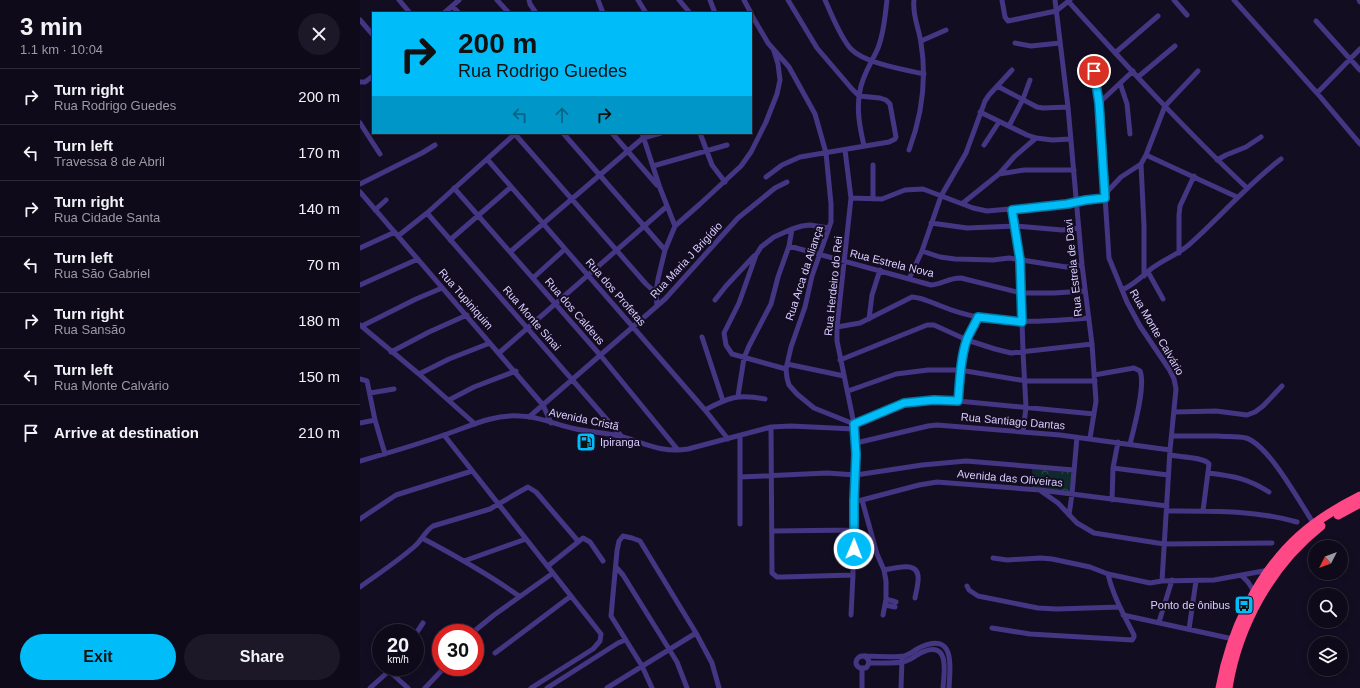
<!DOCTYPE html>
<html lang="en">
<head>
<meta charset="utf-8">
<style>
  :root { --surface:#0e0a1a; --page:#1c1827; --text:#f1f3f6; --muted:#9b9aa2; --line:#2e2b39; --accent:#00bcf9 }
  body { margin:0; font-family:Helvetica,sans-serif; background:var(--page); color:var(--text); height:100vh; display:flex; flex-direction:column; font-size:15px; white-space:nowrap }
  * { box-sizing:border-box; margin:0 }
  p { font-size:13px; color:var(--muted) }
  .icon { flex:none; width:22px; height:22px; fill:none; stroke:currentColor; stroke-width:2; stroke-linecap:round; stroke-linejoin:round }
  .map { position:relative; flex:1; overflow:hidden }
  .sheet { display:flex; flex-direction:column; background:var(--surface); width:360px }
  .sheet>* { flex:none }
  .top-card { position:absolute; left:12px; top:12px; width:380px; height:122px; border-radius:0px; box-shadow:0 2px 6px #0003,0 0 0 1px var(--line); background:#00bcf9; color:#111; overflow:hidden }
  .needle { width:26px; rotate:228deg }
  .tools { position:absolute; left:948px; top:540px; display:grid; gap:8px }
  .tools a { display:grid; place-items:center; width:40px; height:40px; border-radius:50%; background:var(--surface); box-shadow:0 2px 6px #0003,0 0 0 1px var(--line); font-size:20px }
  .speed { position:absolute; left:12px; top:624px; display:flex; gap:8px; font-size:20px; font-weight:700; text-align:center }
  .speed>* { display:grid; place-content:center; width:52px; height:52px; border-radius:50%; background:var(--surface); box-shadow:0 2px 6px #0003,0 0 0 1px var(--line); line-height:1 }
  .speed small { font-size:10px; font-weight:400 }
  .speed .limit { border:6px solid #d22; background:#fff; color:#111 }
  .pin { position:absolute; display:grid; place-items:center; width:34px; height:34px; color:#fff; margin:-17px; border:2px solid #fff; border-radius:50%; box-shadow:0 1px 4px #0007 }
  .me { position:absolute; width:44px; margin:-22px; rotate:1deg; stroke-linejoin:round; filter:drop-shadow(0 0 3px #0008) }
  .turn { display:flex; align-items:center; gap:14px; height:84px; padding:0 20px; font-size:18px }
  .turn .icon { width:52px; height:52px; stroke-width:2.5 }
  .turn b { display:block; font-size:28px; line-height:34px }
  .lanes { display:flex; align-items:center; height:38px; padding:0 20px; background:#0003; justify-content:center; gap:20px; direction:ltr }
  .lanes .off { opacity:.35 }
  .round { display:grid; place-items:center; flex:none; width:42px; height:42px; border-radius:21px; background:var(--page) }
  .overview { display:flex; align-items:center; justify-content:space-between; height:68px; padding:0 20px }
  h1 { font-size:24px; font-weight:600; line-height:30px }
  .primary-button { display:flex; gap:8px; margin-top:auto; padding:8px 20px }
  .primary-button a { flex:1; height:46px; border-radius:24px; background:var(--accent); color:#111; font-size:16px; font-weight:600; line-height:46px; text-align:center }
  .primary-button a+a { background:var(--page); color:var(--text) }
  ul { padding:0; list-style:none }
  li { display:flex; align-items:center; gap:12px; height:56px; padding:0 20px; border-top:1px solid var(--line) }
  li div { flex:1 }
  li b { display:block; font-size:15px }
  li em { font-style:normal }
  main { display:flex; flex:1; min-height:0 }
  .map>svg:first-child { display:block }
</style>
</head>
<body>
<main>
<section class="sheet">
<div class="overview"><div><h1>3 min</h1><p>1.1 km · 10:04</p></div><a class="round"><svg class="icon" aria-label="close" viewBox="0 0 24 24"><path d="M6 6l12 12M18 6L6 18"/></svg></a></div>
<ul>
<li><svg class="icon" aria-label="right" viewBox="0 0 24 24"><path d="M7 20v-9h11M14 6l5 5-5 5"/></svg><div><b>Turn right</b><p>Rua Rodrigo Guedes</p></div><em>200 m</em></li>
<li><svg class="icon" aria-label="left" viewBox="0 0 24 24"><path d="M17 20v-9H6M10 6l-5 5 5 5"/></svg><div><b>Turn left</b><p>Travessa 8 de Abril</p></div><em>170 m</em></li>
<li><svg class="icon" aria-label="right" viewBox="0 0 24 24"><path d="M7 20v-9h11M14 6l5 5-5 5"/></svg><div><b>Turn right</b><p>Rua Cidade Santa</p></div><em>140 m</em></li>
<li><svg class="icon" aria-label="left" viewBox="0 0 24 24"><path d="M17 20v-9H6M10 6l-5 5 5 5"/></svg><div><b>Turn left</b><p>Rua São Gabriel</p></div><em>70 m</em></li>
<li><svg class="icon" aria-label="right" viewBox="0 0 24 24"><path d="M7 20v-9h11M14 6l5 5-5 5"/></svg><div><b>Turn right</b><p>Rua Sansão</p></div><em>180 m</em></li>
<li><svg class="icon" aria-label="left" viewBox="0 0 24 24"><path d="M17 20v-9H6M10 6l-5 5 5 5"/></svg><div><b>Turn left</b><p>Rua Monte Calvário</p></div><em>150 m</em></li>
<li><svg class="icon" aria-label="arrive" viewBox="0 0 24 24"><path d="M6 21V4h12l-3 4 3 4H6"/></svg><div><b>Arrive at destination</b></div><em>210 m</em></li>
</ul>
<div class="primary-button"><a>Exit</a><a>Share</a></div>
</section>
<div class="map">
<svg width="1000" height="688" viewBox="0 0 1000 688">
  <defs>
    <pattern id="forest-crowns" width="20" height="18" patternUnits="userSpaceOnUse"><rect width="20" height="18" fill="#10292c"/><path d="M2 6a3 3 0 1 1 6 0M12 15a3 3 0 1 1 6 0" fill="none" stroke="#32474c"/></pattern>
  </defs>
  <rect width="100%" height="100%" fill="#130d22"/>
  <path fill="url(#forest-crowns)" d="M672,469l40,3 -2,20 -37,-5z"/>
  <g fill="none" stroke-linecap="round" stroke-linejoin="round">
    <path stroke="#443683" stroke-width="5" d="M39,0l11,13
      M137,0l12,13
      M169,0l1,4 6,9
      M238,0l5,13
      M278,0l8,13
      M319,0l11,13
      M350,0l5,13
      M384,0l7,13
      M465,0c7,15 15,37 26,49 13,14 54,21 73,25
      M642,0l3,17 3,4 48,-10 14,-11
      M695,0l13,107 14,158 10,79 4,57 -6,37
      M814,0l13,15
      M874,0l83,93 43,51
      M999,0l1,2
      M708,1c58,64 116,128 179,187
      M92,6l7,7
      M84,13l15,-13
      M391,14l17,29 21,24 26,47 11,39 5,51v18l-19,54 -7,31 -14,40 -5,22 1,9 2,7 8,9 17,14 40,16
      M0,20l13,15
      M956,21l44,49
      M561,41l25,-11
      M655,43l16,3 29,-3
      M755,53l43,-37
      M734,71l5,32 10,155 18,44 13,24 29,43 5,10 2,10 -6,61 -8,131
      M778,77l37,-31
      M0,82h5l8,-6
      M760,83l7,21 3,30
      M637,86l40,21 6,1 25,-1
      M957,93l43,-44
      M739,103l34,-32
      M620,112l47,23 9,3 16,2 19,-1
      M0,123l20,31
      M649,126l14,-27 7,-19
      M154,133l132,151 10,9
      M203,133l102,117
      M252,133l45,52
      M282,133l18,55 15,38
      M340,133l12,32 13,17
      M624,145l15,-23
      M504,146c-4,-18 -8,-37 -4,-55 2,-15 12,-29 18,-43 6,-15 7,-32 9,-48
      M485,150l6,48 -14,129v14l17,83 2,19v32l-3,26v74l-2,40
      M549,150c13,-35 18,-70 12,-107 -2,-15 -9,-28 -7,-43
      M786,155l91,42
      M127,159l218,251 23,29
      M857,160l9,-5 20,-8 15,-10
      M781,164l3,62v50
      M513,165v34
      M293,166l74,-21
      M640,173l14,-16 22,-19
      M406,177l16,-12 18,-8 89,-15 6,-3 1,-2 -6,-33 -4,-4 -6,-2 -21,-2 -7,-7 -35,-41 -29,-48
      M0,184l62,-31 13,-8
      M94,188l147,168 77,94
      M0,192l183,213 8,18
      M745,194l16,-17 20,-13 5,-9 19,-49 33,-35
      M491,198l31,1 23,-9 18,-1 50,19 14,3 80,-7 19,-4 19,-2
      M603,203l36,-29 25,-4h50
      M653,209l7,51 3,92 3,55 -3,25
      M15,210l11,-10
      M67,213l195,224
      M571,223l36,5 49,-2 46,4 17,-2
      M38,236l29,-23 89,-80
      M90,240l61,-53
      M429,246l142,39c12,-1 17,-7 30,-7l60,15h33l31,-2
      M0,248l35,-16
      M562,251l18,6 15,2 38,1 16,-2 57,9 16,-2
      M150,252l133,-114 18,-5
      M819,253v-38l1,-9 14,-30
      M788,272l15,27
      M173,278l32,-29
      M549,279l13,-28 19,-55 25,-43 19,-52 4,-6 23,-25
      M0,285l58,-26
      M762,290c12,-5 19,-13 29,-21 13,-10 29,-15 41,-27 30,-27 56,-58 89,-83
      M355,300l11,-14 28,-30
      M297,305l-1,-12 2,-14 7,-29 10,-24 25,-22 41,-38 10,-14 15,-30 11,-28 3,-14 -2,-16 -4,-13
      M509,319l3,-24 8,-25
      M0,325l59,49 56,50
      M2,326l54,-27 26,-11
      M477,327l23,-4 52,-26c12,1 18,5 29,9 12,5 25,9 38,11 38,7 72,4 110,1
      M342,337l21,64
      M31,352l38,-20 38,-17
      M139,353l167,-146
      M480,360l87,-35h7l33,15 28,9 16,4 81,-9
      M427,364l57,12
      M426,369l-54,-15 -6,-9 -2,-12 15,-30 17,-48 5,-8 13,-10 18,-8 10,-3 8,-1 19,3
      M59,374l30,-15 41,-16
      M734,375l40,-7 6,3c6,14 -6,57 -10,73
      M0,379l7,2 8,39 10,34
      M488,391l48,-17 32,-4h32l66,11h69
      M10,393l24,-4
      M378,396l6,-38 5,-12 22,-42 7,-27 11,-31 3,-17
      M89,400l25,-13 42,-16
      M598,401c2,-20 2,-42 9,-62 3,-7 7,-15 11,-22
      M345,410c24,-13 33,-16 60,-11
      M815,412l41,-1 31,4 8,-3 8,-6 19,-20
      M169,417l136,-118 73,-81 37,-30 12,-6
      M0,423l15,-3
      M494,424l50,-21 30,-3 24,1 136,13
      M411,427l1,146 5,4h6l70,-2
      M84,435l157,199 -1,7 -7,8 -62,39
      M380,436v88
      M812,436c16,0 31,0 46,0 9,1 19,0 28,2 23,7 54,65 68,86
      M496,443l72,-17 9,-1 123,10 110,15
      M810,455c9,2 34,2 39,9l-6,47
      M0,461c28,-8 56,-16 84,-26 24,-8 49,-21 76,-19 18,0 37,9 56,13 15,3 32,4 47,8 24,7 39,16 65,12l83,-22 20,-1 63,3
      M753,468l55,7
      M848,473c25,3 39,5 61,19
      M380,477l87,-4 29,2 66,-10 44,-4 108,9
      M681,491l17,12 19,20 17,10 70,11 108,-1
      M502,500l15,54 7,16 2,11v18l-3,16
      M752,500l1,-32 5,-26
      M493,501l9,-1 57,-15 18,-3 103,8 127,16
      M807,511c43,0 88,-1 130,11
      M709,515l3,-21 5,-57
      M0,519l36,-24 76,-24
      M412,531l82,-1
      M62,538c34,18 66,36 97,58
      M633,558l14,2 34,-2 11,1 38,8 18,7 42,9 12,-2 52,-1 55,-10
      M104,561l62,-22
      M188,566l35,-28 7,4 13,19
      M256,567l7,8 46,74 8,13 10,26
      M524,570c10,-2 33,-9 34,6 1,6 -2,16 -3,22
      M882,576l6,6 7,11
      M607,586l2,4 9,6 60,12 19,1 63,-2
      M0,587c18,-13 38,-26 55,-41 7,-6 10,-15 18,-20l57,-17 29,-17 9,-5 8,5 42,49
      M526,599l10,3
      M525,605l10,2
      M763,615l110,24
      M799,622l13,-42
      M632,628l38,6 102,6 2,-3v-2c-10,-20 -21,-39 -26,-61
      M829,629l7,-48
      M112,633l22,-18 59,-42
      M55,635l8,-12
      M135,653l76,-57
      M505,656l4,5 -1,4 -2,3h-6c-6,-3 -5,-9 1,-12 10,0 35,2 43,0 7,-2 13,-8 19,-10 33,-13 27,23 26,42
      M509,663c11,0 26,1 37,-2 7,-2 12,-8 19,-10 25,-9 19,23 18,37
      M29,671l19,17
      M10,688l19,-17 3,-4
      M65,688l20,-21
      M187,688l71,-45 7,-3
      M247,688l89,-55
      M292,688l-10,-22 -31,-50 6,-65 2,-10 4,-5 9,2 8,3 56,92 16,30 7,25
      M502,688v-19
      M541,688l1,-29"/>
    <path stroke="#ff4986" stroke-width="9" d="M978,515l22,-12
      M860,688c10,-55 37,-114 79,-152 18,-16 39,-29 61,-40
      M868,688c10,-62 43,-123 93,-162"/>
  </g>
  <g fill="none" stroke-linecap="round" stroke-linejoin="round">
    <defs>
      <path id="route" d="M494,549v-48l2,-47 -2,-30 50,-21 30,-3 24,1c2,-20 2,-42 9,-62 3,-7 8,-15 11,-22l44,5 -2,-62 -8,-50 55,-6 19,-4 19,-2 -6,-95 -5,-32"/>
    </defs>
    <use href="#route" stroke="#007aa2" stroke-width="10"/>
    <use href="#route" stroke="#00bcf9" stroke-width="7"/>
  </g>
  <defs>
    <symbol id="fuel-square" viewBox="-11 -11 22 22"><rect x="-9" y="-9" width="18" height="18" rx="4" fill="#00bcf9" stroke="#130d22"/><path d="M-5.5-6h7V0h2V4h1.3V-2.5L3-4.5l.8-.8L6-3V5H2.5V1h-1V6h-7ZM-4.2-4.7v3.2H.2V-4.7Z" fill="#111"/></symbol>
    <symbol id="bus-square" viewBox="-11 -11 22 22"><rect x="-9" y="-9" width="18" height="18" rx="4" fill="#00bcf9" stroke="#130d22"/><path d="M-5-6H5V4H4V6H2V4H-2V6H-4V4H-5ZM-3.5-4V0h7V-4ZM-3.5 1.2v1.5H-2V1.2ZM2 1.2v1.5H3.5V1.2Z" fill="#111"/></symbol>
  </defs>
  <g fill-rule="evenodd">
    <use href="#fuel-square" x="215" y="431" width="22" height="22"/>
    <use href="#bus-square" x="873" y="594" width="22" height="22"/>
  </g>
  <g text-anchor="middle" stroke-width="4" stroke-linejoin="round" paint-order="stroke">
    <g font-size="11" fill="#dbceff" stroke="#130d22">
      <text transform="translate(326 260) rotate(-47)" y="4">Rua Maria J Brigídio</text>
      <text transform="translate(532 263) rotate(14)" y="4">Rua Estrela Nova</text>
      <text transform="translate(713 268) rotate(-96)" y="4">Rua Estrela de Davi</text>
      <text transform="translate(444 273) rotate(-72)" y="4">Rua Arca da Aliança</text>
      <text transform="translate(473 286) rotate(-84)" y="4">Rua Herdeiro do Rei</text>
      <text transform="translate(256 292) rotate(49)" y="4">Rua dos Profetas</text>
      <text transform="translate(106 299) rotate(49)" y="4">Rua Tupiniquim</text>
      <text transform="translate(215 311) rotate(49)" y="4">Rua dos Caldeus</text>
      <text transform="translate(172 318) rotate(49)" y="4">Rua Monte Sinai</text>
      <text transform="translate(797 332) rotate(60)" y="4">Rua Monte Calvário</text>
      <text transform="translate(224 419) rotate(12)" y="4">Avenida Cristã</text>
      <text transform="translate(653 421) rotate(5)" y="4">Rua Santiago Dantas</text>
      <text transform="translate(650 478) rotate(5)" y="4">Avenida das Oliveiras</text>
    </g>
    <g font-size="11" fill="#dbceff" stroke="#130d22" text-anchor="start">
      <text x="240" y="446">Ipiranga</text>
      <text x="870" y="609" text-anchor="end">Ponto de ônibus</text>
    </g>
  </g>
</svg>
<div class="tools">
<a><svg class="needle" viewBox="-14 -14 28 28"><path d="M0-13l5 13h-10z" fill="#e53935"/><path d="M0 13l5-13h-10z" fill="#9b9aa2"/></svg></a>
<a><svg class="icon" aria-label="search" viewBox="0 0 24 24"><circle cx="10" cy="10" r="6"/><path d="M15 15l6 6"/></svg></a>
<a><svg class="icon" aria-label="layers" viewBox="0 0 24 24"><path d="M12 4l9 5-9 5-9-5zM3 14l9 5 9-5"/></svg></a>
</div>
<div class="speed"><div>20<small>km/h</small></div><div class="limit">30</div></div>
<div class="pin" style="left:734px;top:71px;background:#d93025"><svg class="icon" aria-label="arrive" viewBox="0 0 24 24"><path d="M6 21V4h12l-3 4 3 4H6"/></svg></div>
<svg class="me" style="left:494px;top:549px" viewBox="-20 -20 40 40"><circle r="17" fill="#00bcf9" stroke="#fff" stroke-width="3"/><path d="M0-11L8 9 0 5-8 9z" fill="#fff"/></svg>
<div class="top-card">
<div class="turn"><svg class="icon" aria-label="right" viewBox="0 0 24 24"><path d="M7 20v-9h11M14 6l5 5-5 5"/></svg><div><b>200 m</b>Rua Rodrigo Guedes</div></div>
<div class="lanes"><svg class="icon off" aria-label="left" viewBox="0 0 24 24"><path d="M17 20v-9H6M10 6l-5 5 5 5"/></svg><svg class="icon off" aria-label="ahead" viewBox="0 0 24 24"><path d="M12 20V5M6 11l6-6 6 6"/></svg><svg class="icon" aria-label="right" viewBox="0 0 24 24"><path d="M7 20v-9h11M14 6l5 5-5 5"/></svg></div>
</div>
</div>
</main>
</body>
</html>
